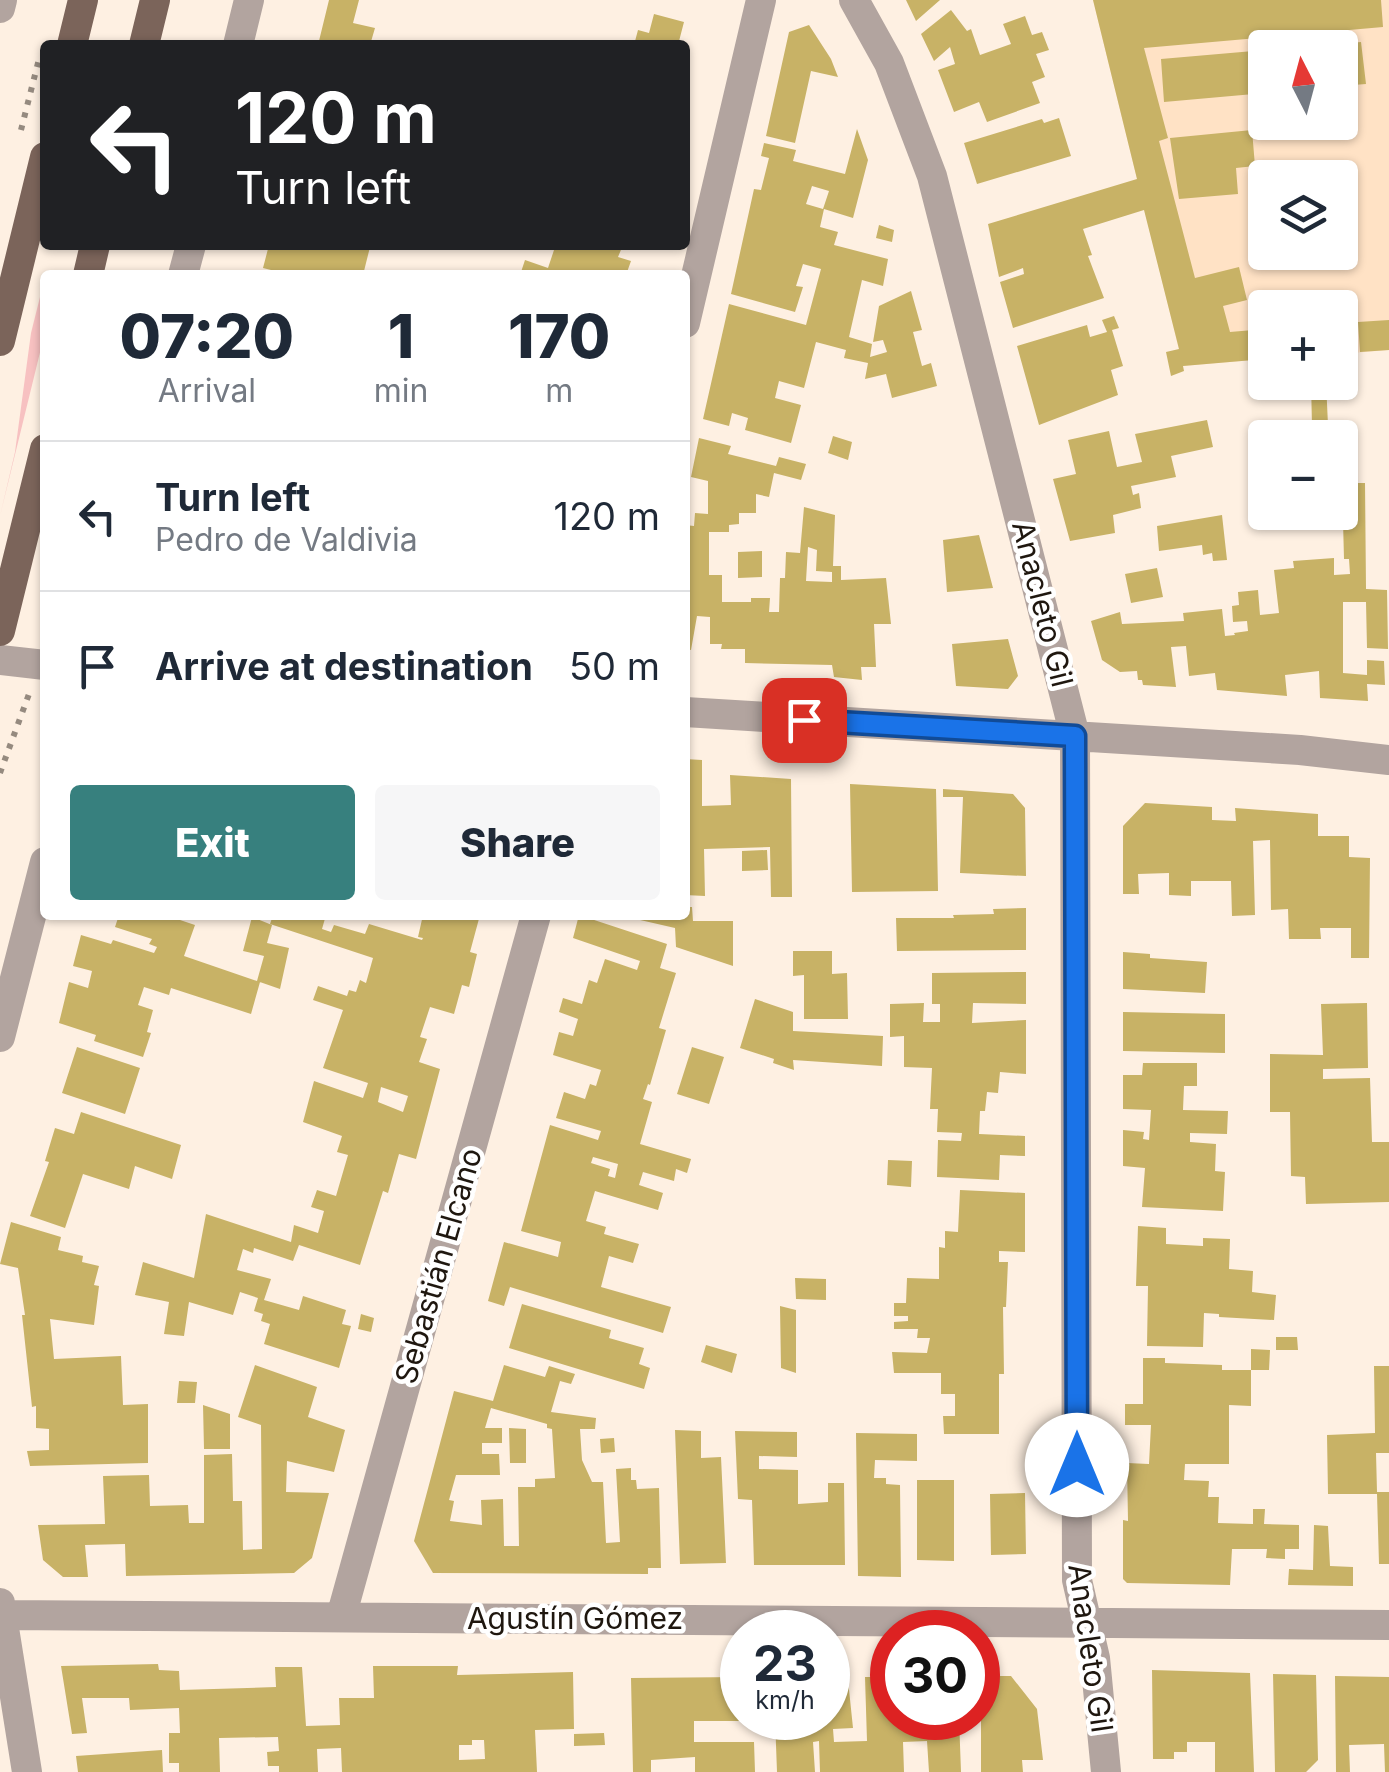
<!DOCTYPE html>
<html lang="en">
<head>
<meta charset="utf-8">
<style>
  :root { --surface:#fff; --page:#f6f6f7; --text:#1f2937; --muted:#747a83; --line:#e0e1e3; --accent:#37807e }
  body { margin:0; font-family:Inter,sans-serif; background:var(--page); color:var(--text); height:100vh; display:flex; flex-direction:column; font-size:38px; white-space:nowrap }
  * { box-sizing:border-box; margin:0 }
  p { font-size:32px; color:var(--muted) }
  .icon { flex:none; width:55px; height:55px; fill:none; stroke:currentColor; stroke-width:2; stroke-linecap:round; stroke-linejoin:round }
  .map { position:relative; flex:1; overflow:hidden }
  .sheet { position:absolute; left:40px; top:270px; width:650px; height:650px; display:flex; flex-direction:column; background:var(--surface); border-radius:10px; box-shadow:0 2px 8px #0004 }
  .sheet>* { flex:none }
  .banner { position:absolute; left:40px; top:40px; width:650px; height:210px; border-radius:10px; box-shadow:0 2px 8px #0004; background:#202124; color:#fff; overflow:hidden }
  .needle { width:65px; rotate:354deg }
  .tools { position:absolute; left:1248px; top:30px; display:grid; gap:20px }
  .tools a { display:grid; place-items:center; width:110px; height:110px; border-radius:10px; background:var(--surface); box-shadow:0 2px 8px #0004; font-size:50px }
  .speed { position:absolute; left:720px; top:1610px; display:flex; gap:20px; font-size:50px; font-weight:700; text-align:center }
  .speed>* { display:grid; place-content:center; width:130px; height:130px; border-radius:50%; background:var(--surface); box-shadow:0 2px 8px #0004; line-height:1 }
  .speed small { font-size:25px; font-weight:400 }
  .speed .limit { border:15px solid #d22; background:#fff; color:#111 }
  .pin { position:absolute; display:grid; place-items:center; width:85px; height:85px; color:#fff; margin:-42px; border-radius:20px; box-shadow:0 5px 15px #0006 }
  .me { position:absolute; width:110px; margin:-55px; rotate:0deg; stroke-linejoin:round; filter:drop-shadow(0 0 8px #0008) }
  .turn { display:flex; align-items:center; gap:35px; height:210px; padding:0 30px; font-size:45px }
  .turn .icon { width:130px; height:130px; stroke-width:2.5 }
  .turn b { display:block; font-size:70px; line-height:85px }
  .eta { display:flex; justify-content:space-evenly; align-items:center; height:170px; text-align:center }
  .eta b { font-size:60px; font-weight:800; line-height:70px }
  .cta { display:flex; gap:20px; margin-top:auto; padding:20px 30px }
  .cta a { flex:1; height:115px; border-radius:10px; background:var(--accent); color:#fff; font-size:40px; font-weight:800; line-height:115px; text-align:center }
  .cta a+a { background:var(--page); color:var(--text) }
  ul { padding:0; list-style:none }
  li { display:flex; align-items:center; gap:30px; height:150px; padding:0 30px; border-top:2px solid var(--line) }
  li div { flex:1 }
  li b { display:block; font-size:38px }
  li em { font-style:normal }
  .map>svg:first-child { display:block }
</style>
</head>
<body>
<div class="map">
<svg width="1389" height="1772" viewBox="0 0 1389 1772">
  <rect width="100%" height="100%" fill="#fef0e2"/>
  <path fill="#ffe2c5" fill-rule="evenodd" d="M1093,0h296v350l-49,4v-46h-75v51l-82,7zM1265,48h75v74h-75zM1265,178h75v74h-75z"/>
  <path fill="#f7c1c1" d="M45,277v55l-45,184 15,-64 16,-119z"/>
  <path fill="#c8b266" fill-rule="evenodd" d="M329,0h30l-6,23 22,5 -5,17h-52z
    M906,0h34l-24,21z
    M1093,0h288l2,27 -239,21 24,90 -9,3 36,137 44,-11 8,33 -24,6 7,26 35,-3v30l-82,7 1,5 -13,5 -5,-24 13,-3 -35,-139 -61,19 9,26 -4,1 16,42 -91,30 -13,-46 24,-8 -1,-6 -24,9 -11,-53 149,-45z
    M951,10l16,21 4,-2 9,26 31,-11 -8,-20 22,-8 7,19 10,-3 7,18 -13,4 9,23 -13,5 8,21 -53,19 -8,-20 -25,10 -16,-42 17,-6 -5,-17 -16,14 -13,-27z
    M654,14l30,8 -6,23h-44l4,-15 11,3z
    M809,25l22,34 7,18 -27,-6 -16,72 -29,-7 23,-104z
    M1361,42l5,42 -26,2v-38h-12v-3z
    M1265,50v43l-101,9 -3,-43z
    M1059,118l12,38 -94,28 -13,-41 78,-24 2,4z
    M857,129l11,31 -15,58 -29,-9 -4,18 18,5 -4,13 54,14 -5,27 -21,-6 -13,57 23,7 -2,13 17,-5 -4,-12 -10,2 6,-36 32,-15 11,39 -9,2 9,34 9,-3 6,23 -45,12 -6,-24 -21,5 3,-16 -24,-5 2,-8 -30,-8 -12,46 -25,-7 -4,17 26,7 -10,38 -46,-13 3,-12 -16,-5 -3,13 -26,-7 26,-115 77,21 15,-56 -18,-5 -7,22 7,1 -8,25 -64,-18 23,-105 7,1 8,-32 -8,-2 3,-13 32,7 -3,11 52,13zM812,186l17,5 -6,18 -17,-5z
    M1252,130l3,36 -19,2 2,26 -59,5 -9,-61z
    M879,225l15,5 -2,12 -16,-4z
    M269,245h94l7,2 -7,28h-72l-28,-7z
    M543,245h38l12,4 1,-4h29l-5,12 13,4 -5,14h-106l5,-15 23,8 6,-18z
    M1114,316l5,12 -7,2 11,36 -12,4 7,25 -79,30 -22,-79 70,-21 3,12 17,-5 -5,-12z
    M1389,320v30l-29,2 -2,-30z
    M1311,382h15l2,43 -16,1z
    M1207,420l6,27 -42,9 5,21 -45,9 2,9 6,-2 2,15 -28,7 2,18 -45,8 -17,-62 23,-5 -8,-34 41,-9 8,36 25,-5 -7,-28z
    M833,436l19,6 -4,18 -20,-7z
    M699,438l32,8 -3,8 48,12 3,-9 27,7 -5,16 -27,-7 -5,24 -13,-3v19h-17v11l-10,1v7h-20v43h13v27h29v-4h19l-1,14h10l1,-34h5l1,-26 14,1 4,-46 31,8 -2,51h8v14l45,-2 5,46h-17l2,43h-15l1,13 -28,-3 -2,-12 -87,-2v-14h-24l1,-5h-12v-27l-13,-1 -6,34 -6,-1v-124l9,1 1,-13 13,1v-33l-17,-4zM808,547l9,3 -1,21 16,1v10l-26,-1z
    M1342,483h23l1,106 21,1 1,59 -21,-1 -1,-46h-23v71l24,2v-15l17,1 1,24 -18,-1 1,17 -48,-3 -1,-27 -34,4 2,21 -70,-6 -2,-17 -26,3 -3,-30 -15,1 5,40 -33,-2 -1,-5h-4l-1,-9 -17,1 -18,-12 -11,-39 29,-9 2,12 62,-3 -1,-8 39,-4 3,27 10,-1 -1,-2 14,-2 -1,-10 -14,1 -1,-16 7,-1 -1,-13 20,-2 2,25 19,-2 -5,-43 20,-2 -1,-7 41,-3v17l16,-1 -1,-15h-5z
    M1222,515l5,45 -14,1 -1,-8 -9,2 -1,-10 -43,6 -2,-25z
    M979,535l14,53 -46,4 -4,-52z
    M762,551v26l-24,1v-26z
    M1157,568l6,29 -32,6 -6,-29z
    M1008,639l10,37 -10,13 -52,-3 -4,-42z
    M685,759l17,1v46l29,-1 -1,-30 61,4 1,118h-21l-1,-50 -66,2 1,47 -20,-1z
    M850,784l86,5 2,102 -86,1z
    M943,789l70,5 12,14 1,68 -66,-3 3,-76h-20z
    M1145,803l67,4v13l24,1 -1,-13 83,6v22h31v21l21,1 -1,100h-18v-30h-31l1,11h-32l-1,-30 -17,1 -1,-70 -17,1 2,74 -23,1 -1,-35h-40v15l-22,-1v-22l-31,1 1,20h-16v-68z
    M767,850l1,20 -26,1v-20z
    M685,907h7l1,14h40v45l-57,-19 -1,-19 -48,-11 58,-2z
    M1026,908v42l-129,1 -1,-33h58l-1,-3 41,-1 -1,-5z
    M119,915h53l-1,2 24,8 -11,31 76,26 -9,32 -80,-26 -2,7 -25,-8 -6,18 15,5 -6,22 4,1 -8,24 -49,-16 2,-6 -37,-12 10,-41 19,6 4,-17 -19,-5 8,-31 30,9 2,-4 41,13 3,-6 -8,-3 3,-5 -37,-12z
    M273,915h53l-4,14 9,3 3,-7 31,9 4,-10 53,16 1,-2 -5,-1 5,-22h57l-10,37 7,2 -8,33 -7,-2 -8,29 -24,-7 -10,30 7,2 -8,23 21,7 -24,90 -17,-5 -11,39 -5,-2 -23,74 -61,-20 -6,16 -39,-13 -1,5 -10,-4 -6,21 34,9 -7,21 35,10 4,-14 43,14 -4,14 9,2 -12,42 -75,-24 6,-20 -9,-3 2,-7 -9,-3 4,-13 -18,-6 -7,23 -44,-13 -5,34 -20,-2 5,-32 -34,-7 8,-33 51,16 12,-64 85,28 3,-17 24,8 6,-22 -13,-4 6,-17 19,6 12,-41 -11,-3 5,-16 -39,-14 11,-41 49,17 5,-15 -45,-15 20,-58 -30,-10 5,-14 29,10 2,-6 7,2 4,-12 6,3 7,-25 -103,-34zM381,1087l27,9 -5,16 -25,-10z
    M579,915l88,29 -7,24 16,5 -17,55 7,2 -16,55 -2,-1 -5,15 9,3 -12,42 51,15 -4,14 -11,-4 -2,12 -31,-9 -4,13 24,8 -5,17 -63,-19 -9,30 20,6 -2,7 35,10 -6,19 -24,-7 -8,31 70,20 -8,26 -153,-46 -6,19 -16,-5 16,-59 54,15 3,-15 -40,-11 29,-106 48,15 3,-9 -45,-13 8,-26 21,7 5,-15 6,2 5,-16 -48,-15 6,-23 14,4 5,-17 -19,-7 4,-14 19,6 7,-24 8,3 8,-24 32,11 3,-9 -67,-23zM593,1157l25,7 -3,14 -7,-2 2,-7 -19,-6z
    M252,917l20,8 -5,18 22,5 -9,41 -23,-8 7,-25 -21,-5z
    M793,951h39v23l15,-1 1,46h-44v-44l-11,1z
    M1123,952l27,2v4l57,4 -2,31 -82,-4z
    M1026,972v32l-53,-1 -1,20 54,-3v54l-26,-2 -2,21 -11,-1 -2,19h-5l-1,23 46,2v20l-25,-1 -1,25 -62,-3 1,-37 23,1 1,-8 -25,-1 1,-23h-8l2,-41 -28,-1v-31l-14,1v-33l34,-1 -1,19h17v-18h-8v-31z
    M755,999l38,13v19l90,5 -1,30 -89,-6 1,10 -21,-7 1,-4 -34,-11z
    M1367,1003l1,65 -45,1v10l47,-1 2,64h17v60l-83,2 -1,-27 -14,-1 -1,-64h-20v-58l53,1 -2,-51z
    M1123,1012l102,2v39l-102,-2z
    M77,1047l63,21 -15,46 -63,-21z
    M692,1047l32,10 -15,47 -32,-10z
    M1143,1063h54v23h-13l-1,24 45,1 -1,23 -37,-1v9l26,2 -1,27 10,1 -2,39 -81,-4 3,-39 -22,-2v-36l21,2 -1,7 6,1 2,-30 -28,-1v-34h19z
    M81,1112l100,33 -9,34 -37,-13 -6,23 -46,-15 -18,54 -35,-12 19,-54 -4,-1 10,-33 19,6z
    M888,1160l24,1 -1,26 -24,-2z
    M960,1190l65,3v59l-26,-1v11h9l-2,45h-3l1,67h-5v60h-55l-1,-18h12v-22h-14v-21h-47l-2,-21 35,1 3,-15h-13l1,-9h-24v-7l14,-1v-5h-14v-13h12l1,-25 32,1v-32l6,1v-17l13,1z
    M11,1222l50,15 -3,13 25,6 -1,6 17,4 -5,19 5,1 -5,39 -44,-6 4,40 67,-3 2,49 25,-1v59l-118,3 -3,-15 22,-1v-21l-13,-1v-22l-4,1 -10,-92h3l-7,-47 -18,-4z
    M1138,1226l28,2v16l37,2v-8l27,1 -1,30 24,2 -1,21 24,3 -2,25 -55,-3v-3l-15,-1 -1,34 -56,-1 1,-60h-12z
    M795,1278l31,1v21l-30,-1z
    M522,1304l89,26 -2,8 35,10 -5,16 11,4 -6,21 -135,-41z
    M780,1306l16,4v63l-15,-5z
    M361,1314l13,4 -3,14 -13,-3z
    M1276,1337h21l1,13h-22z
    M706,1345l31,9 -5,19 -31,-11z
    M1251,1349l19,1 -1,20h-18v36l-22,-1v59h-44l-1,16 25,1 -1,16h11l-1,26 35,1v-15h12l-1,15 35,1v24h-14v10l-19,-1 1,-9h-35l-2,36 -103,-2 -4,-4v-59l5,1 -1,-58 22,1 2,-39h-26v-21h18v-46h22v5l57,2v5h29z
    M255,1365l62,22 -9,30 37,13 -11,42 -47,-11 -1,31 43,1 -17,65 -18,15 -168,3 -1,-32 -40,1 3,32h-25l-20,-17 -5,-35 67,-1 -2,-48 46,-1 1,31 38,-1 1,18h15v-68l28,-1 1,47h9l1,49 19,-1 -1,-124 -23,-8z
    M504,1365l41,12 4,-11 26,8 -4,10 -11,-3 -9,31 45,6 -1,11h-15l2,31 10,22h11l3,61 14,-1 -4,-73 15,-1v12h5l1,9 22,-1 2,80h-13v6l-215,-1 -19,-32 40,-150 39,10zM491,1408l56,16v4l5,1 3,49 -20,1v8h-17l1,59h-15l-1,-47 -22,1 1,25 -32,-4 4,-20 -5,-1 7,-25h44l-1,-21h-17v-11h20v-15h-17z
    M1374,1366h15v87h-13l1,39h12v72h-10l-2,-70h-49l-1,-59 48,-2z
    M179,1381l18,1 -2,21h-18z
    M203,1405l27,9v35h-26z
    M509,1428l17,1v34h-16z
    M675,1430l26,1v27l20,-1 5,106 -46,1z
    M735,1431l62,1v25l-38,-1v13l39,1v34l30,-2v-19h16l1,82h-91l-2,-65 -14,-1z
    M856,1433l61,1v27l-42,-1 -1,18h12v6l14,1 1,92 -43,-1z
    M614,1438l1,14 -14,1 -1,-14z
    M917,1480h37v81l-37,-1z
    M1025,1493l1,61 -35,1 -1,-61z
    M1314,1525l14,1 2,40 23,1v19l-65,-1 1,-16 24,1z
    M158,1664l1,6 20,1 1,19 96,-3 -1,-20h27l4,59 34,-1 -1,-27h35l-1,-32h85l-1,9 116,-3 1,57 -39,1 2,42h-195l-1,-24 -24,1 1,23h-39v-6h-11l-1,-14 12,-1 -1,-14 -59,1 1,34h-41v-9h-10v-30h11l-1,-25 -49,2 -1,-12h-47l5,35 -15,1 -11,-68zM472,1740h12l1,19 -26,1v-15h13z
    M1152,1670l98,3 4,99h-39v-30h-28v10h-13v7h-21z
    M1273,1674l43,1 2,85 -12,12h-31z
    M981,1676h30l26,33 6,51h-21l1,12h-42z
    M1335,1676l54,1v95h-4l-1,-28 -35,1 1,27h-14z
    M742,1677v41h10v3h-58v21h60l1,30h-60v-15l-44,3v12h-18l-2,-94z
    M865,1677h27v41h67l2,54h-32l-2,-31 -24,1 1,30h-84l-1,-31 -6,1 2,30h-38l-2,-54h53v-38h20l5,48 -20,1 1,13 33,-1z
    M604,1733l1,12 -31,1v-12z
    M162,1750l1,22h-85l-2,-16z"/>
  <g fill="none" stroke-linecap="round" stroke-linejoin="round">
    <path stroke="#958a7f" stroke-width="6" stroke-dasharray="5 8" stroke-linecap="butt" d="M21,130l19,-75
      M0,773l29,-79"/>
    <path stroke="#b2a49f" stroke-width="30" d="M854,0l35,63 43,113 143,560 2,844 18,78 11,114
      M0,8l2,-8
      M238,45l11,-45
      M183,275l8,-30
      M685,323l76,-323
      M0,660l45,5
      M685,712l615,38 89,10
      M0,1037l45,-175
      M0,1603l27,169
      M2,1615l1387,10
      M341,1617l195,-702"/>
    <path stroke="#7b645a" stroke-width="30" d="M72,45l11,-45
      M144,45l11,-45
      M88,275l7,-30
      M0,341l45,-184
      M0,631l45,-182"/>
  </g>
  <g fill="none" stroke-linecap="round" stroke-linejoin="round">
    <defs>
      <path id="route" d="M804,720l271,16 2,729"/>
    </defs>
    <use href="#route" stroke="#114b97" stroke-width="25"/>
    <use href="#route" stroke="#1a73e8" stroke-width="18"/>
  </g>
  <g text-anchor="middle" stroke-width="9" stroke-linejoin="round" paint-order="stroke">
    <g font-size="30" fill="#1f170f" stroke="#fff">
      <text transform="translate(1042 604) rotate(76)" y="10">Anacleto Gil</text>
      <text transform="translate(439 1266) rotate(-74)" y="10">Sebastián Elcano</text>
      <text x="575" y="1629">Agustín Gómez</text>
      <text transform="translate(1090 1648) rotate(82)" y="10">Anacleto Gil</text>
    </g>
  </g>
</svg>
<div class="tools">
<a><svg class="needle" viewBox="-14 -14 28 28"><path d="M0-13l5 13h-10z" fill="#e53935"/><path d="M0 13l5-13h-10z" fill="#747a83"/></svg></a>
<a><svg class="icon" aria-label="layers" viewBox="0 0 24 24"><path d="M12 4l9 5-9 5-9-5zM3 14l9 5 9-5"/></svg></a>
<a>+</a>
<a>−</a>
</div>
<div class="speed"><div>23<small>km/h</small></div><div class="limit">30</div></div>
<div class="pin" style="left:804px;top:720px;background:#d93025"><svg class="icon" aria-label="arrive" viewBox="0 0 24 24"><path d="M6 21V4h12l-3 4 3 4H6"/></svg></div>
<svg class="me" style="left:1077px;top:1465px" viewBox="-20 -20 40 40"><circle r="19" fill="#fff"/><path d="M0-13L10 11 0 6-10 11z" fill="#1a73e8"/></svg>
<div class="banner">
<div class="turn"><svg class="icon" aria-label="left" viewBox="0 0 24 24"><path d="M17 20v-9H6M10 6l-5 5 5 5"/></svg><div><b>120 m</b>Turn left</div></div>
</div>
<section class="sheet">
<div class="eta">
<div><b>07:20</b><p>Arrival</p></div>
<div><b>1</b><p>min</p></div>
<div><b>170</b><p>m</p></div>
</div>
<ul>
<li><svg class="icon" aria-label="left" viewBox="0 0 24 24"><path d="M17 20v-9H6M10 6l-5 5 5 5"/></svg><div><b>Turn left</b><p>Pedro de Valdivia</p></div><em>120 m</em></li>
<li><svg class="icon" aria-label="arrive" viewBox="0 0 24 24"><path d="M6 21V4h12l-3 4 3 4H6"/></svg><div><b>Arrive at destination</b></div><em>50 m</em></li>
</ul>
<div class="cta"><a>Exit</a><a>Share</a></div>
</section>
</div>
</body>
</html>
